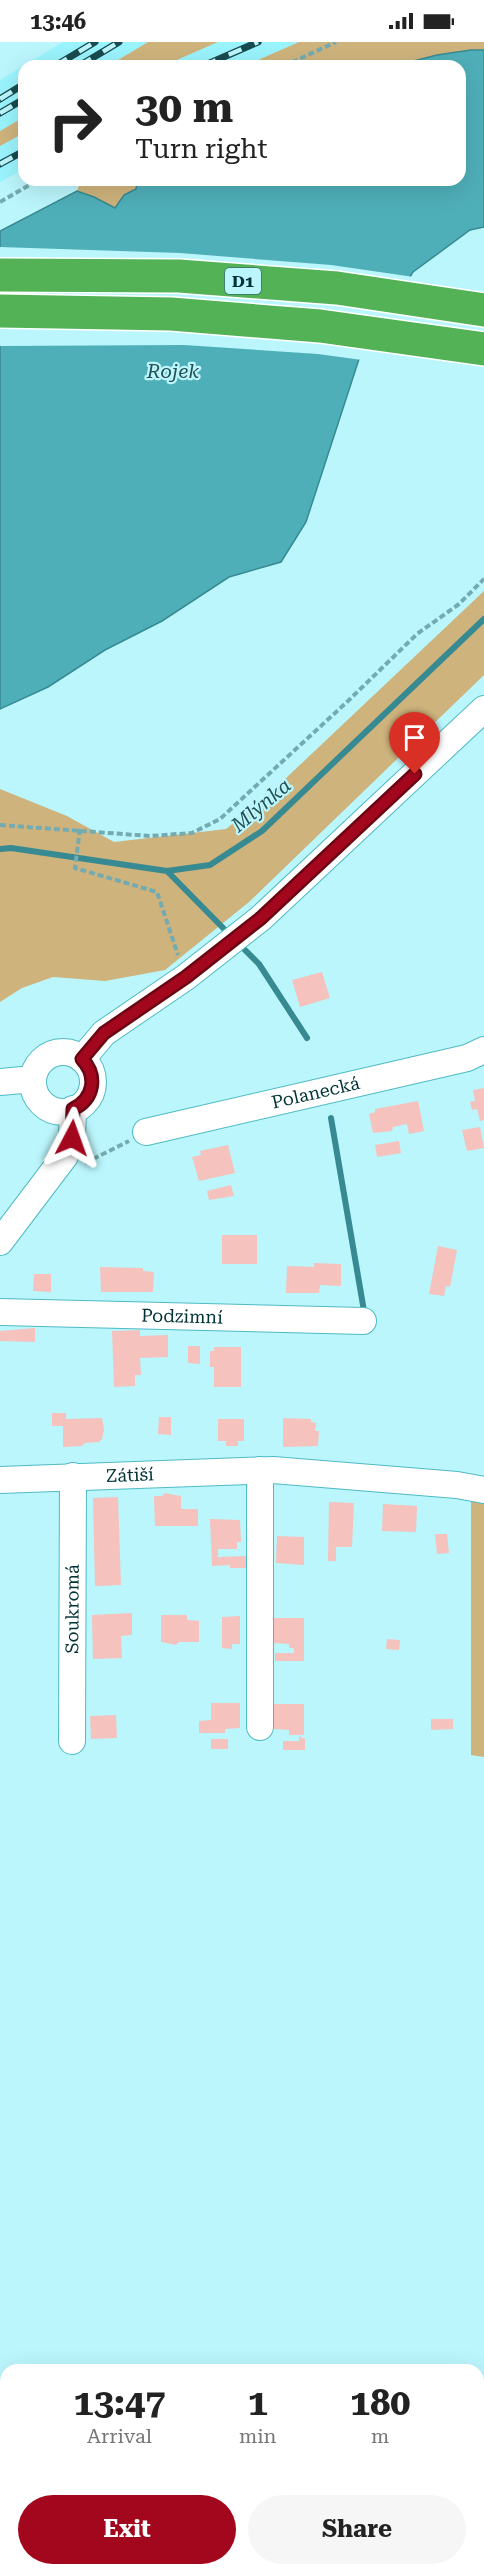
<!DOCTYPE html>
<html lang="en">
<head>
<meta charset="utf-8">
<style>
  :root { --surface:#fff; --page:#f6f6f6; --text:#222; --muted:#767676; --accent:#a3071d }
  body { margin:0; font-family:"Roboto Serif",serif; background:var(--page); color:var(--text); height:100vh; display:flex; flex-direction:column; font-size:22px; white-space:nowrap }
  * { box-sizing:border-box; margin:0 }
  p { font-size:20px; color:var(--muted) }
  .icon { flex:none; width:33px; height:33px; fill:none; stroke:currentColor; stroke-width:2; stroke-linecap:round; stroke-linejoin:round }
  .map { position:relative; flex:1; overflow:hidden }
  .details { position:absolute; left:0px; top:2322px; width:484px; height:212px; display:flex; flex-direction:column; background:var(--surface); border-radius:18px 18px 0 0; box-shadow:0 6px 24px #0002 }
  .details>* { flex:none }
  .top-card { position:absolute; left:18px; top:18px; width:448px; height:126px; border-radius:18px; box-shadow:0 6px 24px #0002; background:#fff; color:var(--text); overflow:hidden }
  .pin { position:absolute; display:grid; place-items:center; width:51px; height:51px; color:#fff; margin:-62px -26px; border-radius:50% 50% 50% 0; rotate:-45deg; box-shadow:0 0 6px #0007 }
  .pin .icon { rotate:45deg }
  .me { position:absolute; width:66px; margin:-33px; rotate:4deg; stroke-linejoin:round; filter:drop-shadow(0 0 4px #0008) }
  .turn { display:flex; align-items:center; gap:21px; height:126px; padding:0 18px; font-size:27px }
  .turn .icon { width:78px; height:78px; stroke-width:2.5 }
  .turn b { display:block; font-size:42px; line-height:51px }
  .eta { display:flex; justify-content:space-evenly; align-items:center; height:102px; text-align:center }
  .eta b { font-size:36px; font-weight:700; line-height:42px }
  .cta { display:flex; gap:12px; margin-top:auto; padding:12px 18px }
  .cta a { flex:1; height:69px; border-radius:36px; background:var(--accent); color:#fff; font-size:24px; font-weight:700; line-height:69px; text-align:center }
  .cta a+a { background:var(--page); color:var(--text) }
  .status { display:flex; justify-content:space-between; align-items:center; height:42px; padding:0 30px; background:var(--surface); direction:ltr }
  .status svg { height:16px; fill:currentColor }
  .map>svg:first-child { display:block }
</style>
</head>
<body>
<div class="status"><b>13:46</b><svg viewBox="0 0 49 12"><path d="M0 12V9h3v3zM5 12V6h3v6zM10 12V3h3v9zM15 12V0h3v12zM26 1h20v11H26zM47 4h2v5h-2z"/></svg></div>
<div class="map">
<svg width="484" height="2533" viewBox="0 0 484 2533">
  <rect width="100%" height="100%" fill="#bbf6fc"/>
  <path fill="#9af4fd" d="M63,0h85l-40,24h-84v51l-24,14v-51z
    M218,0h81l-55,24h-81z
    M24,91v36l-24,13v-36z"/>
  <path fill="#ceb37c" d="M148,0h70l-55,24h-55z
    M299,0h185v8l-47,5 -43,11h-150z
    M24,75v16l-24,13v-15z
    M81,138h57l-2,9 -12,6 -9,13 -21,-11 -17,-6z
    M484,549v84l-235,227 -84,68 -60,11 -52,-4 -31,11 -22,14v-213l67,27 47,26 112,-13 40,-32z
    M471,1451l13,3v261l-13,-2z
    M0,2490h6v38h333v5h-339z"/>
  <path fill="#4fafb9" stroke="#378a92" stroke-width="1.5" d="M471,8h13v177l-14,3 -57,42 -53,84 -54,166 -25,40 -52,15 -67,44 -57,29 -57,37 -48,22v-478l77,-40 17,6 21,11 9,-13 12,-6 2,-9h322v-114h-66l43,-11z"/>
  <path fill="#bbf6fc" d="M0,205l180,6 151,12 83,12 -52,83 -44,-6 -134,-9 -184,1z"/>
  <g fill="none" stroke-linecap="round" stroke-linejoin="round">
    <path stroke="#378a92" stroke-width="6" d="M0,807l11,-1 156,23 43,-6 52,-34 222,-212
      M167,829l63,64
      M239,902l20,20 48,74
      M331,1076l33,193"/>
  </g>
  <path fill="#f5c2bd" d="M322,930l8,26 -30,9 -8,-27z
    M484,1046v32l-4,1 -3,-12 -5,1 -2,-8 5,-1 -2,-11z
    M418,1059l6,30 -15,3 -2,-10 -14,3 -1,4 -19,2 -4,-19 6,-2v-3z
    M480,1085l4,21 -17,3 -5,-21z
    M399,1099l2,12 -24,4 -2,-12z
    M228,1103l7,28 -36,8 -7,-24 9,-2 -1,-4z
    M231,1143l3,11 -25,4 -2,-9z
    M222,1193h35v29h-35z
    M438,1204l19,4 -7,37 -4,-1 -2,10 -15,-2z
    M314,1221l27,1v22l-21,-1 -1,8h-33l1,-27 27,1z
    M100,1225l43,1v3l11,1 -1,20h-52z
    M34,1232h17v18l-18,-1z
    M35,1286v14l-35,-1v-10z
    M140,1288v6l28,-1v22l-28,1 1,17h-6v11l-21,1 -2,-56z
    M188,1304h12v18l-12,-1z
    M214,1305h27v40h-27v-20h-4v-16h4z
    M52,1371h14v6l36,-1 2,12 -2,9 -3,3 -14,1 -3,3 -19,1v-21h-11z
    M159,1375h12v18l-13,-1z
    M283,1376l28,1v3l5,1 -1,8h4l-1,15 -35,1z
    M218,1377h26v22h-6v5h-12v-5h-8z
    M165,1451l16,3v13h17v17h-43l-1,-30h8z
    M118,1455l3,88 -26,1 -2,-88z
    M329,1460l25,1 -2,44h-16v14h-8z
    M383,1462l34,2 -1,26 -34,-1z
    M210,1477l30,1 1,22h-4v7h-19v8l30,-1v12h-18v-3l-18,1z
    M435,1492h12l2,19 -12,1z
    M277,1494l27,1v28l-28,-2z
    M132,1571v22l-11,1 1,22 -29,1 -1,-44z
    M161,1573h26v5l12,1v21h-20l-3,3 -15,-3z
    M240,1574v28h-8v5l-10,-1v-31z
    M274,1576h30v43h-29v-8h19v-5h-5v-4l-15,-1z
    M387,1597l13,1 -1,10 -13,-1z
    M211,1661h29v25l-15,1v4h-26v-12l12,-1z
    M274,1662h30v31h-15v-5l-15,-1z
    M116,1673l1,23 -26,1 -1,-23z
    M431,1677h22v10l-22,1z
    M299,1694l6,3v11h-22v-9h16z
    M211,1697h17v10h-17z"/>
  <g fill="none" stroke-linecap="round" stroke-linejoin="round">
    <defs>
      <g id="minor">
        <circle cx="63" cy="1040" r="30"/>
        <path d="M82,1017l22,-26 82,-56 75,-59 223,-209"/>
        <path d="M0,1040l33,-3"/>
        <path id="s1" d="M146,1090l321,-74 17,-8"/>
        <path d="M0,1200l65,-86 7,-18 1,-29"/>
        <path id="s2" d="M0,1270l363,9"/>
        <path d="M260,1428v257"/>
        <path id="s3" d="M0,1438l273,-10 184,15 27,5"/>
        <path id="s4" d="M72,1699l1,-265"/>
      </g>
      <path id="highway" d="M0,233l179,1 158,12 147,22
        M0,269l171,3 149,12 164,23"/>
    </defs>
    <use href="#minor" stroke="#4ebac5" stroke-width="28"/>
    <use href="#highway" stroke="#fff" stroke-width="36"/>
    <path stroke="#74abb1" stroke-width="4" stroke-dasharray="6 3" stroke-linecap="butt" d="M284,24l52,-24
      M0,160l38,-22
      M0,783l150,11 42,-3 28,-14 128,-118 69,-67 42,-30 25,-25
      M80,787l-5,39 82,24 21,63
      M85,1121l44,-22"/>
    <use href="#minor" stroke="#fff" stroke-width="26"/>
    <use href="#highway" stroke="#52b255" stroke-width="33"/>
    <defs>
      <path id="rail" d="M55,24l40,-24
        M79,24l40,-24
        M203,24l55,-24
        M0,57l24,-15
        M0,71l24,-14
        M0,122l24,-13"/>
    </defs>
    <use href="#rail" stroke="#184b4f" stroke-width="7"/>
    <use href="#rail" stroke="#bbf6fc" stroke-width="4.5" stroke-dasharray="14" stroke-linecap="butt"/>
  </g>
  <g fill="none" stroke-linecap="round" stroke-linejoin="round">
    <defs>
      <path id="route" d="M72,1096l1,-29c21,-10 25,-33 9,-50l22,-26 82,-56 75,-59 154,-144"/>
    </defs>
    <use href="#route" stroke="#6a0513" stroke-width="15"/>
    <use href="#route" stroke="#a3071d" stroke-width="10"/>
  </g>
  <g text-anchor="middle" stroke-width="4.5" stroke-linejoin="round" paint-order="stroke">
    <rect fill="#bbf6fc" stroke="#386d71" stroke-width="1.5" x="225" y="226" width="36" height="26" rx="4.5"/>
    <g font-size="16" font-weight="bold" fill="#003236">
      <text x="243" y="245">D1</text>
    </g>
    <g font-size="18" fill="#003236" stroke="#bbf6fc">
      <text dy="6" stroke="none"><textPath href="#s1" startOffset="174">Polanecká</textPath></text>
      <text dy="6" stroke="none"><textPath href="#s2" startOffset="182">Podzimní</textPath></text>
      <text dy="6" stroke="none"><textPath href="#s3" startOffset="130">Zátiší</textPath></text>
      <text dy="6" stroke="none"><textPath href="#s4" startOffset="132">Soukromá</textPath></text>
    </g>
    <g font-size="20" font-style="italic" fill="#255055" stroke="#bbf6fc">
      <text x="173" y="336">Rojek</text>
      <text transform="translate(261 763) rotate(-40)" y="7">Mlýnka</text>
    </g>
  </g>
</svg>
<div class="pin" style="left:415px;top:732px;background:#d93025"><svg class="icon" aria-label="arrive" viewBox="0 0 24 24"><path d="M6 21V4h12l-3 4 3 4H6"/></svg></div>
<svg class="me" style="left:72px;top:1096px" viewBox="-20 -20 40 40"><path d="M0-17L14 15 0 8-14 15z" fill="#a3071d" stroke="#fff" stroke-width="4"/></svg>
<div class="top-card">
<div class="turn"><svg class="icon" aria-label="right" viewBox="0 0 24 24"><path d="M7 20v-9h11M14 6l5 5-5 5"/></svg><div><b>30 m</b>Turn right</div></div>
</div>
<section class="details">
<div class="eta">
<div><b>13:47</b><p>Arrival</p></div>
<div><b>1</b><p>min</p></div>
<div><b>180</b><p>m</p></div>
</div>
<div class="cta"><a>Exit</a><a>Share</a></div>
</section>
</div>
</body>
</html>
